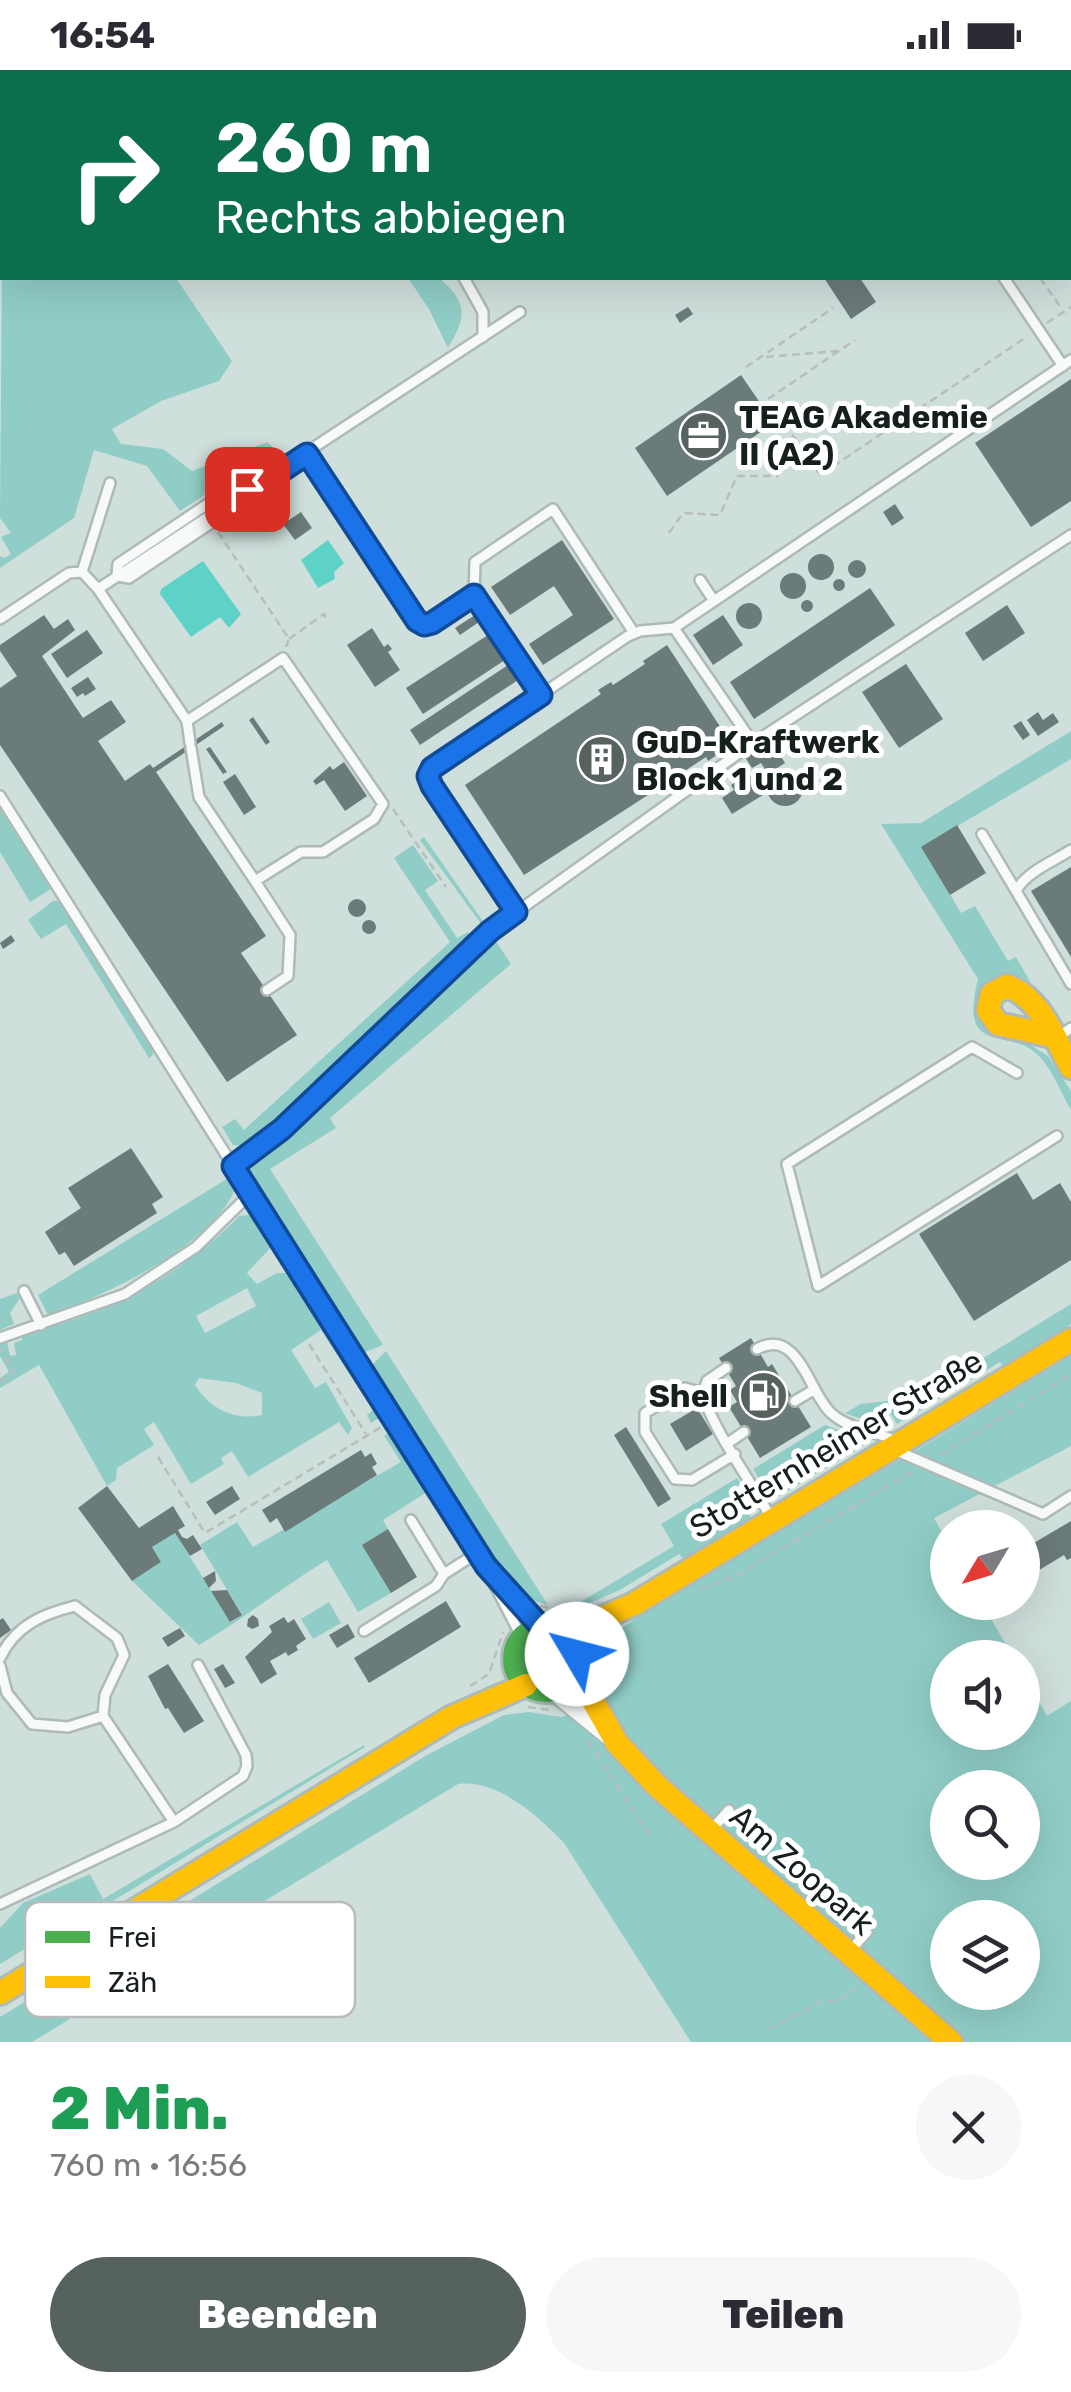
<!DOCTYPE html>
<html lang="de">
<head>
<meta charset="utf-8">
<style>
  :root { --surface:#fff; --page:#f7f7f7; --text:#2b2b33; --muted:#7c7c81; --accent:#566260 }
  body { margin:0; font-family:Rubik,sans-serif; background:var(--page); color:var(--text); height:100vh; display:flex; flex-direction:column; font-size:38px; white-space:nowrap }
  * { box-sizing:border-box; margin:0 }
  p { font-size:32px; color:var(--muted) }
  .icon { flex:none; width:55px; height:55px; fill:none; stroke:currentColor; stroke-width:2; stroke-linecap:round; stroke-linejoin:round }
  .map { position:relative; height:1972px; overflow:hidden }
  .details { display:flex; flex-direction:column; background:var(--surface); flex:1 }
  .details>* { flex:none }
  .hud { position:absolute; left:0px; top:0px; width:1072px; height:210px; box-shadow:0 10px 40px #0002; background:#0b6e4f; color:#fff; overflow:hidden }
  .needle { width:65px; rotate:232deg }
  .fabs { position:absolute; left:930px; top:1440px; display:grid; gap:20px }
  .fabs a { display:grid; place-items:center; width:110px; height:110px; border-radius:50%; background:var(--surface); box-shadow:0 10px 40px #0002; font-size:50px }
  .pin { position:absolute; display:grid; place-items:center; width:85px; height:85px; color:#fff; margin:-42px; border-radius:20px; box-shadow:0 5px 15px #0006 }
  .me { position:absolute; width:110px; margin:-55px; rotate:307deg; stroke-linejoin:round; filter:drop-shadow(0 0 8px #0008) }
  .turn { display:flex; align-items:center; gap:35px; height:210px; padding:0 50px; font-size:45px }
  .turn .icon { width:130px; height:130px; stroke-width:2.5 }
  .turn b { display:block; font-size:70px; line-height:85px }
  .round { display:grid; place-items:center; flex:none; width:105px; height:105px; border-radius:52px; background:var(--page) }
  .summary { display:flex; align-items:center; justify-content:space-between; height:170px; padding:0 50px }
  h1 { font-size:60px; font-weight:800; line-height:75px; color:#1e9e55 }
  .cta { display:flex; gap:20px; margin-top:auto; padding:20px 50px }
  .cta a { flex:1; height:115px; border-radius:60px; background:var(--accent); color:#fff; font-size:40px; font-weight:800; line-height:115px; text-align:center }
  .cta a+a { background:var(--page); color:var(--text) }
  .status { display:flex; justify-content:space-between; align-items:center; height:70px; padding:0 50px; background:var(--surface); direction:ltr }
  .status svg { height:28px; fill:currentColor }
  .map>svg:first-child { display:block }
</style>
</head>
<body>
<div class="status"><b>16:54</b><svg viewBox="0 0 49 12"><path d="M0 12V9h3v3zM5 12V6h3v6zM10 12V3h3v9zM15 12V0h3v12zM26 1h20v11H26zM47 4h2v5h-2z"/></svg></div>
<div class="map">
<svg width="1071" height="1972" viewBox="0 0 1071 1972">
  <rect width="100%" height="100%" fill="#cfdfdc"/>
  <path fill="#90cdc6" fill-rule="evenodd" d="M8,0h217l1,2h-216z
    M2,193v15h174l56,83 -13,20 -58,20 -49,28 9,15 42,5 29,22 75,-29 18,16 -12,8 -8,-11 -85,56 -33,-45 -53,-16 -20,68 -74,50v-12l5,2 6,-4 -10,-17 10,-4 -11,-15z
    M408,208h31c29,25 28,38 9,70l-19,-39z
    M1071,661v28l-149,88 39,66 14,-7 33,55 8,-4 15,26c-18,-15 -40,-10 -52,10l48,50 21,13 23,35v19c-10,-17 -19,-41 -32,-54 -31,-31 -81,3 -61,-77l-97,-155 40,-1z
    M0,736l51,83 -21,13 -30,-50z
    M424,767l60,86 -2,2 -62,-85z
    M413,775l25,36 -13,9 32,48 11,-6 4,6 -194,182 -36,26 -9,-1 -11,-18 13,-8 9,11 206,-188 -56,-84z
    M53,831h7l92,148 1,6 -4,3 -83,-134 -25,15 -13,-19z
    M495,870l16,24 -181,154 6,10 -66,41 113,176 -23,9 -109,-171 -3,-20 61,-49z
    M230,1107l6,10c-22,58 -131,109 -188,128l-10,-20z
    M249,1145l23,31 -25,27 10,11 20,-11h13l91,144 -10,6 -4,-8 6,-5 -52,-80 -30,20 24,38 11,-6 26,46 -4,7 -9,-13 -91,55 -16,-26 -11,7 3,6 -33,20 -37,-62 -10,7 10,16 -37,23 -1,12 -9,6 -68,-121 -39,23v-10l9,-6 -9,-16v-12l7,-2 3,14 6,-1 -2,-12 8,-3v-7c81,-15 161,-58 217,-117zM247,1218l9,18 -51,27 -9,-17zM199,1308l37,5 26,10v22c-27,6 -52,-6 -67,-30z
    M17,1223l3,5 -10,15 4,11 -14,6v-31z
    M1071,1234v20l-66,45 -5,-7 -103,62 -6,-10 -7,4 3,7 -3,2 -39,-14 16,-9 59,-7z
    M386,1281l162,254 -25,-7 -31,-36 -123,-194z
    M1071,1286v90l-137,72 13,24 1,60 34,1 31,54 -65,1v74h74l1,-59 24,43 24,-15v341h-380l-127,-199c-26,-27 -66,-64 -106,-59l-426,258h-32v-25l427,-262 77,-40 25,-3 32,5 15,-4 24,-26 9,-35 13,-24 42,-30 258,-151zM948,1718h74v74h-74zM948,1848h74v74h-74z
    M825,1355l46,16 -99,59 -19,-31z
    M390,1362l37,60 -44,28 5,9 -25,16 28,48 -33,19 -31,-52c-44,27 -84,59 -128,85l-67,-64 29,-19 -9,-15 23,-14 56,89 11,-8 -42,-69 37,-23 16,25 148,-85 -17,-26z
    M737,1408l15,25 -2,15 -67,41 -4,-5 -59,36 -47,20h-6l107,-64 -13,-22z
    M329,1532l12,21 -28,16 -12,-20z
    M542,1568h13l11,10 -40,8 5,-12z
    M569,1593c-7,20 -26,22 -40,7z
    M364,1675l1,2 -324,198 -13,2 -28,17v-36l23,-25 67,-29 13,25z"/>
  <path fill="#5fd2c7" d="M328,470l16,23 -10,9 1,7 -17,9 -17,-28z
    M203,491l38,53 -12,14 -9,-11 -29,20 -31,-43 1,-5z"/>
  <path fill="#6b7b7a" d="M824,208h36l16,24 -25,17z
    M688,237l5,7 -13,9 -5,-8z
    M741,305l33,48 -107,73 -32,-48z
    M1071,309v122l-40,26 -56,-84z
    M895,434l9,14 -12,8 -9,-14z
    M301,442l11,16 -17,12 -12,-16z
    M562,470l52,79 -71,46 -14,-21 44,-29 -19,-29 -44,29 -19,-28z
    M808 497a13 13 0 1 1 26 0a13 13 0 1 1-26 0Z
    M848 499a9 9 0 1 1 18 0a9 9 0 1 1-18 0Z
    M780 516a13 13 0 1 1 26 0a13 13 0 1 1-26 0Z
    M833 515a6 6 0 1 1 12 0a6 6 0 1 1-12 0Z
    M870,518l25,37 -141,94 -24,-37z
    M801 536a6 6 0 1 1 12 0a6 6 0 1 1-12 0Z
    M736 546a13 13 0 1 1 26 0a13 13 0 1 1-26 0Z
    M1007,535l18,28 -42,28 -18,-28z
    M44,545l10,14 14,-10 7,11 -33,26 41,62 28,-18 15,22 -28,19 27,40 25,-17 3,4 69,-46 2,4 -68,46 110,164 -25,17 56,82 -70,47 -227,-337v-57l17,-12 -17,-25v-6z
    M475,545l4,7 -19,13 -5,-7z
    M723,545l20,30 -30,20 -20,-30z
    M372,558l12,19 4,-3 4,5 -4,3 12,18 -25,17 -28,-42z
    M87,560l16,23 -36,25 -16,-24z
    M488,565l17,25 -82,54 -17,-26z
    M667,575l65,100 -24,16 -2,-4 -32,21 2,4 -12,8 -2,-4 -138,89 -59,-90 136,-91 -3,-4 13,-8 2,3 32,-21 -2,-3z
    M906,594l37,55 -44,29 -37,-56z
    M508,595l10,15 -98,65 -10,-15z
    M88,607l8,12 -11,7 -2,-3 -6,4 -6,-9z
    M1038,642l5,8 10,-7 6,9 -21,14 -11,-16z
    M253,647l17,25 -4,3 -17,-25z
    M1021,651l9,14 -7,5 -10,-14z
    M778,665l8,11 -8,6 7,11 -17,11 -7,-11 -9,5 -7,-11z
    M210,677l17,25 -4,2 -17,-25z
    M344,692l23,34 -22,15 -21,-31 -8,5 -3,-4 17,-15 3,4z
    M767 718a18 18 0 1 1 36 0a18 18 0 1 1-36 0Z
    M235,704l21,33 -12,8 -21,-33z
    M749,704l14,21 -31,19 -10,-16 12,-8 -3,-5z
    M957,755l29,48 -36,22 -29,-48z
    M1071,797v90l-40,-66z
    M348 838a9 9 0 1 1 18 0a9 9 0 1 1-18 0Z
    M362 857a7 7 0 1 1 14 0a7 7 0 1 1-14 0Z
    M11,865l4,6 -12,8 -3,-6z
    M131,1078l32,49 -11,7 5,9 -83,53 -9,-14 -6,3 -14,-23 36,-24 -13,-20z
    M1017,1103l16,27 27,-17 11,19v58l-97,61 -55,-87z
    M751,1268l17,29 4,-3 39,63 -51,31 -31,-51 8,-5 -7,-12 6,-4 -17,-28z
    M697,1338l16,26 -27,17 -16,-27z
    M626,1357l45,72 -13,8 -44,-72z
    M361,1380l4,7 6,-4 6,11 -5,3 5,8 -92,57 -8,-14 -7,5 -8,-13z
    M107,1416l32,42 34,-22 12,20 -7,4 4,7 5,2 6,-4 9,14 -12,7 -15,-23 -23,14 9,15 -29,19 -54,-73z
    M232,1416l8,13 -25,16 -9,-13z
    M1071,1451v37l-4,2 -3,-5 -28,17 -14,-22z
    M388,1459l29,48 -26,16 -29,-48z
    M215,1501l1,10 -7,7 -6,-10z
    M227,1520l15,25 -12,7 -19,-31z
    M446,1531l15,26 -92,56 -15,-25z
    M253,1545l5,4 1,7 -7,3 -5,-3 1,-7z
    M284,1547l4,6 6,-4 12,20 -10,7 2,4 -10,6 -2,-4 -16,9 7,13 -16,10 -16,-27 27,-25 -3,-6z
    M3,1548l8,12 -11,8v-18z
    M348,1554l7,13 -18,11 -8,-13z
    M180,1558l5,8 -17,11 -6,-9z
    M168,1594l36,57 -20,12 -16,-25 -3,1 -17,-33z
    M223,1594l12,19 -10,5 -11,-19z"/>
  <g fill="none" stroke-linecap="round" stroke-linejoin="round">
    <defs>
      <path id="lane" d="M563,0l2,2
        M347,2l2,-2
        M758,2l4,-2
        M464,208l19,34v25
        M1004,208l59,88
        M307,384l112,168 13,1 42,-28
        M82,502l28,-89
        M117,505l1,-11 112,-75h14
        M117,506l12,2 112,-75 5,-11
        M714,531l357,-241
        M0,549l69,-46 13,-1 16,17
        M674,558l40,-27 -14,-21
        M541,625l-67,-100 1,-33 78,-53 81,124
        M187,651l-89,-132 422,-277
        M190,673l-3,-22 96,-63 100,146 -9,15 -51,33h-22l-46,29 -56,-84 -8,-49
        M0,726l477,757 65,74
        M982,764l34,57
        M1071,780c-17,11 -45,22 -55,41l55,93
        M255,811l35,54 -2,41 -21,14
        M517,842l-85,-126 -4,-10 9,-11 191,-129 12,-5 34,-3 79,115
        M1057,968l14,-10
        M1017,1003l-45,-26 -185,117 31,122 239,-150
        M233,1096l49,-37 208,-198 263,-188 318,-208
        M24,1221l17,34
        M0,1268l125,-44 71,-47 54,-53
        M757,1279c41,-23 52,44 74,64 17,16 45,18 65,28
        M703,1323l4,-12 19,-13
        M795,1331l20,-12
        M728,1373l16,-11
        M897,1381l146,63 28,-18
        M735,1384l-43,26 -17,-1 -30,-47v-19l40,-25 18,5c7,32 47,87 64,118l5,8
        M411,1450l33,54
        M491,1508l31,60
        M364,1561l72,-45 8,-12 33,-21
        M0,1588c15,-32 42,-44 75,-52l42,32 7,17 -19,40 -2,21 71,106
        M514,1594l63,-10
        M0,1596l7,27 25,31 36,3 35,-11
        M711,1760l18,-20
        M0,1834l174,-82 69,-46 4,-10 -1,-11 -48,-90
        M849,1882l18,-20"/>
      <path id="street" d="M554,1621l54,44"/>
      <path id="fast" d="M514 1589a32 32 0 1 1 64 0a32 32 0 1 1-64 0Z"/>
      <path id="slow" d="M1052,966l-54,-12 -10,-14 4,-16 15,-8c33,11 48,53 64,81
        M565,1564l69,-30 437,-264
        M576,1601l41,72 40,43 294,256
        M0,1923l452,-276 74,-32"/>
    </defs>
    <use href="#lane" stroke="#adbab7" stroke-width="14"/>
    <use href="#street" stroke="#adbab7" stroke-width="22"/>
    <use href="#fast" stroke="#adbab7" stroke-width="28"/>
    <use href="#slow" stroke="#adbab7" stroke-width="28"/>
    <path stroke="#b9bdbd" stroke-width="2.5" stroke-dasharray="8 5" stroke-linecap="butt" d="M900,0l2,2
      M935,2l3,-2
      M1040,208l22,31
      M1047,253l24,-16
      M766,287l72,-6
      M746,297l87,-59
      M768,329l87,-59
      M770,332l50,73 208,-139
      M218,462l71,107 -3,8
      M669,463l14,-20 37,2 17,-39h40l21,-30
      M289,569l35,-25 2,4
      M393,739l53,78
      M309,1274l57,90
      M0,1311l14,-8 -12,-25
      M940,1385l131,-80
      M158,1387l47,76 178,-107
      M700,1519l34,-12 177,-105
      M540,1536l27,4
      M599,1600l5,-22 29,-20
      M470,1616l19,-12 14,-42
      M528,1637l21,3
      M588,1671l62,95
      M769,1959l51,-27 20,-2 17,-13"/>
    <use href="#lane" stroke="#f8fafa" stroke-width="9"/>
    <use href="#street" stroke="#f8fafa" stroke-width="18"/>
    <use href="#fast" stroke="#4caf50" stroke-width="22"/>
    <use href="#slow" stroke="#ffc107" stroke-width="22"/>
    <defs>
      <path id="rail" d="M267,2l4,-2
        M0,182l2,-1"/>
    </defs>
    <use href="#rail" stroke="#ccd0cf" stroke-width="9"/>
    <use href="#rail" stroke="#fff" stroke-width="5" stroke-dasharray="15" stroke-linecap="butt"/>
  </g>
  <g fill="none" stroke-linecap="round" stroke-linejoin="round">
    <defs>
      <path id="route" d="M247,419l16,-6 44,-29 110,167 7,4 8,-2 42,-28 67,100 -109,73 -4,8 4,10 84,126 -26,19 -208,198 -49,37 253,400 56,62 16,2 13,9 6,15"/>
    </defs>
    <use href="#route" stroke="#114b97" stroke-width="25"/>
    <use href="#route" stroke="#1a73e8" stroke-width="18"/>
  </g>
  <defs>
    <symbol id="office-disc" viewBox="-11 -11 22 22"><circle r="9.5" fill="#566260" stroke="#fff"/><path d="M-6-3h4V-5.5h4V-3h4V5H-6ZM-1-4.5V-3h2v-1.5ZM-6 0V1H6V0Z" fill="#fff"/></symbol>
    <symbol id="building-disc" viewBox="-11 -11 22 22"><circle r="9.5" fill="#566260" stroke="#fff"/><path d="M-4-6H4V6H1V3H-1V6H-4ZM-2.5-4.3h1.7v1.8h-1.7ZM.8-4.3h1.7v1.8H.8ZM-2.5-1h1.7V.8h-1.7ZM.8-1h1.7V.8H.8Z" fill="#fff"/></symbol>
    <symbol id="fuel-disc" viewBox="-11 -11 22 22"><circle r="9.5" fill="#566260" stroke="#fff"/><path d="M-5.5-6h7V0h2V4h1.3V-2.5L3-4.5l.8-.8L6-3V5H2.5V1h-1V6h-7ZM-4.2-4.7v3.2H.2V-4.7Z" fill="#fff"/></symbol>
  </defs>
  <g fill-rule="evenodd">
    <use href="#office-disc" x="676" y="338" width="55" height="55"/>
    <use href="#building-disc" x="574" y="662" width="55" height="55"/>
    <use href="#fuel-disc" x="736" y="1298" width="55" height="55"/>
  </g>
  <g text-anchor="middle" stroke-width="10" stroke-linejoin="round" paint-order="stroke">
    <g font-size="32" font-weight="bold" fill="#151f1d" stroke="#fff" text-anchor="start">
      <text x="739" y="358">TEAG Akademie<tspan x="739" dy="37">II (A2)</tspan></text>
      <text x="636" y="683">GuD-Kraftwerk<tspan x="636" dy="37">Block 1 und 2</tspan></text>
      <text x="728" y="1337" text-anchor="end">Shell</text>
    </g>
    <g font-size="32" fill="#151f1d" stroke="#fff">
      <text transform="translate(836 1374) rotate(-31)" y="11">Stotternheimer Straße</text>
      <text transform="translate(802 1800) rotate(41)" y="11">Am Zoopark</text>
    </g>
  </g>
  <rect x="25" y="1832" width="330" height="115" rx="15" fill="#fff" stroke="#b9bcbb" stroke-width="2.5"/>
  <rect x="45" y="1861" width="45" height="12" fill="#4caf50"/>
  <rect x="45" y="1906" width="45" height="12" fill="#ffc107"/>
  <g font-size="28" fill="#151f1d">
    <text x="108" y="1877">Frei</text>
    <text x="108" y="1922">Zäh</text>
  </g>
</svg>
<div class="fabs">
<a><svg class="needle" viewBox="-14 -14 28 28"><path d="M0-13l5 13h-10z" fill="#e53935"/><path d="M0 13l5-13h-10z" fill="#7c7c81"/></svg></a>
<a><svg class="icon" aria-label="sound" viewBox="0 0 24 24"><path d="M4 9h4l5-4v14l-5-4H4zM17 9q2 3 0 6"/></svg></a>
<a><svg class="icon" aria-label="search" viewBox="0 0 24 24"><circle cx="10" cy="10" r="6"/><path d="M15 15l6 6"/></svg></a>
<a><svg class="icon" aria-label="layers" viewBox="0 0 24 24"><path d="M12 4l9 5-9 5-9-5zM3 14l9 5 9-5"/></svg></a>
</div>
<div class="pin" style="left:247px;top:419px;background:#d93025"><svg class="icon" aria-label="arrive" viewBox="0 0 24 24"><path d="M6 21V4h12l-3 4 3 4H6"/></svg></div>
<svg class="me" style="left:577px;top:1584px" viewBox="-20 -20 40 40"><circle r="19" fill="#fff"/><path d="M0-13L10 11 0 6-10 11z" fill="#1a73e8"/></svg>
<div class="hud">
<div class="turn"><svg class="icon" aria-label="right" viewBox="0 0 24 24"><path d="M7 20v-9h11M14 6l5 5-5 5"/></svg><div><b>260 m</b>Rechts abbiegen</div></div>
</div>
</div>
<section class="details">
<div class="summary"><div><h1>2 Min.</h1><p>760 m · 16:56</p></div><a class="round"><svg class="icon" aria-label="close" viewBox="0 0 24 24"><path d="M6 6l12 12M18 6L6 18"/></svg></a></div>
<div class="cta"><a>Beenden</a><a>Teilen</a></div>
</section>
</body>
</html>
